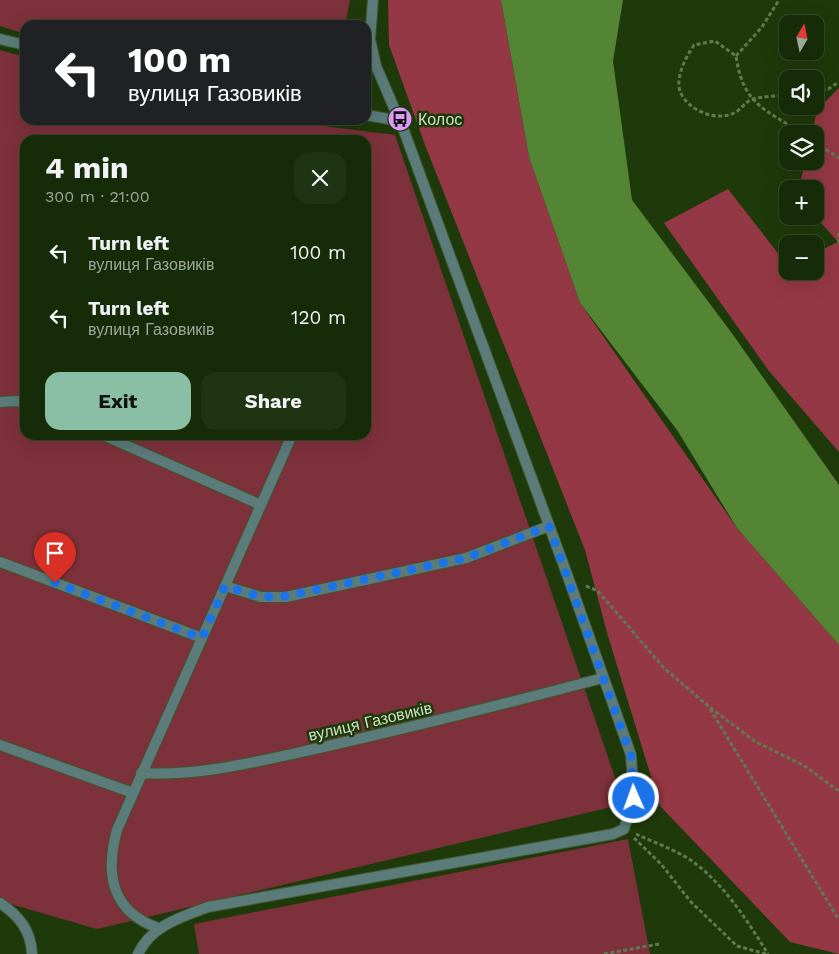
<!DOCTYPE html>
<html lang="en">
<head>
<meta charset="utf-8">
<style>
  :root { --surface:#162c08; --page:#1f3412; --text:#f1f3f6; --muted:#9ea79c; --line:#354829; --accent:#8abfa5 }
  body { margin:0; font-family:"Work Sans",sans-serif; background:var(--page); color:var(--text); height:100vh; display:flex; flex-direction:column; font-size:19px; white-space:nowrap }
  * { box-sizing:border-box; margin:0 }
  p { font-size:16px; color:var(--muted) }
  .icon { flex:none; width:28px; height:28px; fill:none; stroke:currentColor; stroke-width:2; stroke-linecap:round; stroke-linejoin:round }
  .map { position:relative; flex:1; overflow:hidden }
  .drawer { position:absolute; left:20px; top:135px; width:351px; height:305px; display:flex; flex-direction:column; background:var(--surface); border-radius:15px; box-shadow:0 5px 20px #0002,0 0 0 1px var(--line) }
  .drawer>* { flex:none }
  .guide { position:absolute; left:20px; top:20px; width:351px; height:105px; border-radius:15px; box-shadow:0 5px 20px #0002,0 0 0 1px var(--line); background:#202124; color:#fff; overflow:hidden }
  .needle { width:32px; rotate:9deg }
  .fabs { position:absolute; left:779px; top:15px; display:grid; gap:10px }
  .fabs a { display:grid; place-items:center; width:45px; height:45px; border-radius:10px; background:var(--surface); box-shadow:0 5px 20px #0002,0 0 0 1px var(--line); font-size:25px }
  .pin { position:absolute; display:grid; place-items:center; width:42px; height:42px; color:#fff; margin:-51px -21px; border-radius:50% 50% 50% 0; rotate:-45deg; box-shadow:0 0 5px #0007 }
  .pin .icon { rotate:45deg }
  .me { position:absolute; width:55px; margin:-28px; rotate:358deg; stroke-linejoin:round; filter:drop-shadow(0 0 4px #0008) }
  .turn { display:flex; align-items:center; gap:18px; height:105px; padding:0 25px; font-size:22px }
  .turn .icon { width:65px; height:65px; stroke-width:2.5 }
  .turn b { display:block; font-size:35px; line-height:42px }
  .round { display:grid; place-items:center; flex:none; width:52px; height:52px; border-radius:15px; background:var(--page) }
  .head { display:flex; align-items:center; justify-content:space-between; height:85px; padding:0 25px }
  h1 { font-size:30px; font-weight:700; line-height:38px }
  .cta { display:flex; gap:10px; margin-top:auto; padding:10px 25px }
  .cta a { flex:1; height:58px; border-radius:15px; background:var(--accent); color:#111; font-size:20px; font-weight:700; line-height:58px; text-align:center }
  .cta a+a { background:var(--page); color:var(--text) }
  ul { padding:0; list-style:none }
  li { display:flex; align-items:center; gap:15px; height:65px; padding:0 25px }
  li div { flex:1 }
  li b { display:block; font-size:19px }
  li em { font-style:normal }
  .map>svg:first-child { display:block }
</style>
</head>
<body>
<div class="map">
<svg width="839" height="954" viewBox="0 0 839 954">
  <rect width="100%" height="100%" fill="#1e3a0a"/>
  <path fill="#7d313b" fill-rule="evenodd" d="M0,0h350l-5,25h-320v9l-25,-8z
    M0,50l25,7v63h251l119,15 229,669 -527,125 -97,-28zM25,140h341v295h-341z
    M628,839l22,115h-451l-5,-30z"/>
  <path fill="#953845" d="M388,0h113l28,157 51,146 157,225 102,117v309l-49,-12 -130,-136 -52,-170 -23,-86 -160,-405 -36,-100z
    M839,88v364l-70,-81 -105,-148 64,-34 59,76 1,6h27v-18l23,-11 -23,-26v-27h-16l6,-28h10v-27h-3l5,-24z"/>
  <path fill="#548534" d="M501,0h122l-10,61 19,139 99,132 108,153v160l-102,-117 -60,-98 -97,-127 -51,-146z"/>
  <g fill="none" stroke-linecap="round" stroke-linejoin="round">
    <defs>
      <path id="street" d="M0,39l25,6
        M366,115l34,6
        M0,402l16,-1 9,2
        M103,435l158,70
        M0,562l202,76
        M225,586l36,11h25l180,-39 83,-32
        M0,745l133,48
        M141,773c62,4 126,-14 187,-27 92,-21 184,-44 275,-68
        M0,903c19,13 31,27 32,51
        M158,928c-47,-17 -53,-54 -41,-98l175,-395
        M138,954c13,-28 43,-37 70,-47l405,-73 11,-5 10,-31 -3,-43 -63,-178 -164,-446 -28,-65 -6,-27 3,-39"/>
    </defs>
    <use href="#street" stroke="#3e582c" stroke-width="12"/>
    <path stroke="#617951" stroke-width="3" stroke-dasharray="4 2.5" stroke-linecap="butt" d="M736,56l26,-29 17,-27
      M815,91l13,-2 11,-7
      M788,95c-12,1 -24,1 -35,4 -11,3 -12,17 -33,17 -17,1 -44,-15 -41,-35 1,-13 8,-25 15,-36l21,-4 21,15c7,49 29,53 67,78
      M815,142l24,16
      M839,233v12
      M586,586l12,5 66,77 44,38 48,36 47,23 36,26
      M710,709l129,211
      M636,834c17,8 37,15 53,25 34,23 58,61 79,95
      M634,838l27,26 30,38 46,44 29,8
      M604,954l55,-10"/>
    <use href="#street" stroke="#5c7b7b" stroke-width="10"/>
  </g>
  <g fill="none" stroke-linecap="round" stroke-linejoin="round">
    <path stroke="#1a73e8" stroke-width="9" stroke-dasharray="0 16.2" d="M55,583l147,55 23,-52 36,11 25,-1 180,-38 83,-32 82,230 3,42"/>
  </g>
  <defs>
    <symbol id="bus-disc" viewBox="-11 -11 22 22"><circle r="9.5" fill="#da9af6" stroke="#1e3a0a"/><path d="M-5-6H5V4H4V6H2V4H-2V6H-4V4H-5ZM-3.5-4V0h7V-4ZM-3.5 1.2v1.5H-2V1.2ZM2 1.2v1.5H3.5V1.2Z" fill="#111"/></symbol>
  </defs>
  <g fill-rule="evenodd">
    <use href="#bus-disc" x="386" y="105" width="28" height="28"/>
  </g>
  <g text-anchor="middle" stroke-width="5" stroke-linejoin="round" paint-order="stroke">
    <g font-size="16" fill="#cedfc5" stroke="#1e3a0a" text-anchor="start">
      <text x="418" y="125">Колос</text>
    </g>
    <g font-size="16" fill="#cedfc5" stroke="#1e3a0a">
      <text transform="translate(370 721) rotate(-13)" y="6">вулиця Газовиків</text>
    </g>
  </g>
</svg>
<div class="fabs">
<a><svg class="needle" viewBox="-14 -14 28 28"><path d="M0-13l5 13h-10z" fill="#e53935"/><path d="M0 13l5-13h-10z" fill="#9ea79c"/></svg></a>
<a><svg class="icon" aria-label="sound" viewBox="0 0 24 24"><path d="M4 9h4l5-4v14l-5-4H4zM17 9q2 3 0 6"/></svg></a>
<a><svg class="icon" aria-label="layers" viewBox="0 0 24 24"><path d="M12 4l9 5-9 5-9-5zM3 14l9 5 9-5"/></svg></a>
<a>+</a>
<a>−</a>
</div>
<div class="pin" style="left:55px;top:583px;background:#d93025"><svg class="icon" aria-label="arrive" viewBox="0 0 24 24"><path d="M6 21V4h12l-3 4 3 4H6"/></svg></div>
<svg class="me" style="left:634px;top:798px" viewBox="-20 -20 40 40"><circle r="17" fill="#1a73e8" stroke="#fff" stroke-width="3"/><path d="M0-11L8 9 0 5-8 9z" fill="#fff"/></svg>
<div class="guide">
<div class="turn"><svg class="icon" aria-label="left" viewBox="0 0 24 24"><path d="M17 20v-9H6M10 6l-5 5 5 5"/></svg><div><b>100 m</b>вулиця Газовиків</div></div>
</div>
<section class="drawer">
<div class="head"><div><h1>4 min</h1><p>300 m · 21:00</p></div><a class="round"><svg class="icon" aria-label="close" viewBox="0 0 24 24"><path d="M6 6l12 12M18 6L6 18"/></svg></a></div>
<ul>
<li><svg class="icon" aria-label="left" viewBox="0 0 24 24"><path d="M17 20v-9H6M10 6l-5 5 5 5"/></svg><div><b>Turn left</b><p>вулиця Газовиків</p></div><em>100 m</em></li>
<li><svg class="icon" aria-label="left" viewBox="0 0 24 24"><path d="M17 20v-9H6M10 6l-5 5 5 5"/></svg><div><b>Turn left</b><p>вулиця Газовиків</p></div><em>120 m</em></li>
</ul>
<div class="cta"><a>Exit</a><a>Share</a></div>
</section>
</div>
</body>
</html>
